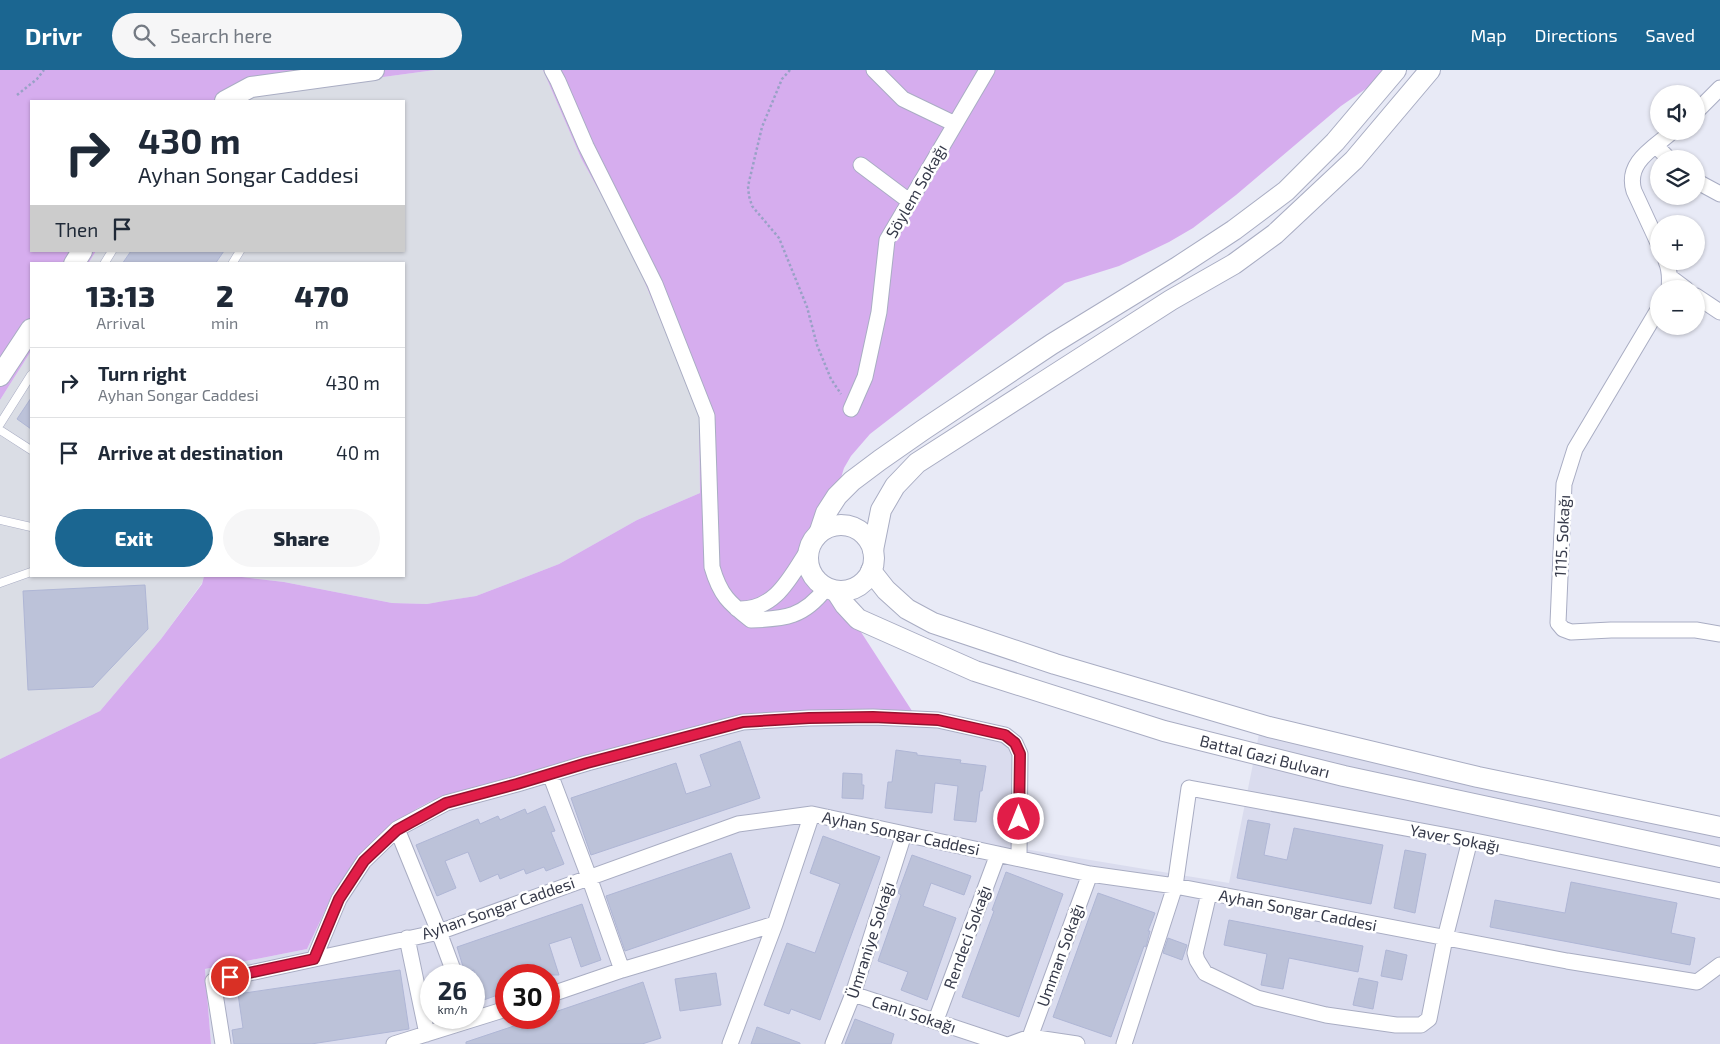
<!DOCTYPE html>
<html lang="en">
<head>
<meta charset="utf-8">
<style>
  :root { --surface:#fff; --page:#f6f6f7; --text:#1f2937; --muted:#747a83; --line:#e0e1e3; --accent:#1b6691 }
  body { margin:0; font-family:"Exo 2",sans-serif; background:var(--page); color:var(--text); height:100vh; display:flex; flex-direction:column; font-size:19px; white-space:nowrap }
  * { box-sizing:border-box; margin:0 }
  p { font-size:16px; color:var(--muted) }
  .icon { flex:none; width:28px; height:28px; fill:none; stroke:currentColor; stroke-width:2; stroke-linecap:round; stroke-linejoin:round }
  .map { position:relative; flex:1; overflow:hidden }
  .side { position:absolute; left:30px; top:192px; width:375px; height:315px; display:flex; flex-direction:column; background:var(--surface); border-radius:0px; box-shadow:0 1px 4px #0004 }
  .side>* { flex:none }
  .banner { position:absolute; left:30px; top:30px; width:375px; height:152px; border-radius:0px; box-shadow:0 1px 4px #0004; background:#fff; color:var(--text); overflow:hidden }
  .buttons { position:absolute; left:1650px; top:15px; display:grid; gap:10px }
  .buttons a { display:grid; place-items:center; width:55px; height:55px; border-radius:50%; background:var(--surface); box-shadow:0 1px 4px #0004; font-size:25px }
  .speed { position:absolute; left:420px; top:894px; display:flex; gap:10px; font-size:25px; font-weight:700; text-align:center }
  .speed>* { display:grid; place-content:center; width:65px; height:65px; border-radius:50%; background:var(--surface); box-shadow:0 1px 4px #0004; line-height:1 }
  .speed small { font-size:12px; font-weight:400 }
  .speed .limit { border:8px solid #d22; background:#fff; color:#111 }
  .pin { position:absolute; display:grid; place-items:center; width:42px; height:42px; color:#fff; margin:-21px; border:2px solid #fff; border-radius:50%; box-shadow:0 1px 5px #0007 }
  .me { position:absolute; width:55px; margin:-28px; rotate:0deg; stroke-linejoin:round; filter:drop-shadow(0 0 4px #0008) }
  .turn { display:flex; align-items:center; gap:18px; height:105px; padding:0 25px; font-size:22px }
  .turn .icon { width:65px; height:65px; stroke-width:2.5 }
  .turn b { display:block; font-size:35px; line-height:42px }
  .then { display:flex; align-items:center; height:48px; padding:0 25px; background:#0003; gap:10px; font-size:19px }
  .eta { display:flex; justify-content:space-evenly; align-items:center; height:85px; text-align:center }
  .eta b { font-size:30px; font-weight:800; line-height:35px }
  .button { display:flex; gap:10px; margin-top:auto; padding:10px 25px }
  .button a { flex:1; height:58px; border-radius:30px; background:var(--accent); color:#fff; font-size:20px; font-weight:800; line-height:58px; text-align:center }
  .button a+a { background:var(--page); color:var(--text) }
  ul { padding:0; list-style:none }
  li { display:flex; align-items:center; gap:15px; height:70px; padding:0 25px; border-top:1px solid var(--line) }
  li div { flex:1 }
  li b { display:block; font-size:19px }
  li em { font-style:normal }
  header { display:flex; align-items:center; gap:30px; box-sizing:border-box; height:70px; padding:0 25px; background:var(--accent); color:#fff }
  header strong { font-size:24px }
  nav { display:flex; gap:28px; margin-inline-start:auto; font-size:18px }
  .search { width:350px; height:45px; background:var(--page); display:flex; align-items:center; gap:12px; box-sizing:border-box; padding:0 18px; border-radius:28px; color:var(--muted); font-size:19px }
  .map>svg:first-child { display:block }
</style>
</head>
<body>
<header>
<strong>Drivr</strong>
<div class="search"><svg class="icon" aria-label="search" viewBox="0 0 24 24"><circle cx="10" cy="10" r="6"/><path d="M15 15l6 6"/></svg>Search here</div>
<nav><a>Map</a><a>Directions</a><a>Saved</a></nav>
</header>
<div class="map">
<svg width="1720" height="974" viewBox="0 0 1720 974">
  <rect width="100%" height="100%" fill="#e8eaf6"/>
  <path fill="#dadcee" fill-rule="evenodd" d="M838,640l145,14 33,9 7,7 3,12 -2,97 205,34 30,-149 461,87v223h-1509l-6,-75 102,-20 25,-53 27,-40 19,-20 14,-11 26,-17 13,-7 250,-68 38,-13 78,-9zM431,905h43v43h-43zM506,905h43v43h-43z"/>
  <path fill="#dadde5" d="M435,0h108l38,88 50,91 68,164 1,80 -63,27 -78,44 -83,32 -49,8 -35,-1 -108,-21 -50,-6h170v-312h-316l8,-13h308v-150h-167l13,-6z
    M31,281v225h173l-2,7 -41,56 -61,72 -100,48v-359z"/>
  <path fill="#d6adee" d="M0,0h435l-185,25 -13,6h-206v150h65l-8,13h-57v87l-31,49z
    M543,0h850l-52,36 -105,89 -43,33 -24,14 -50,24 -54,17 -195,151 -19,22 -7,12 -8,26 -30,53 108,167 -76,-4 -41,1 -78,9 -38,13 -250,68 -13,7 -26,17 -14,11 -19,20 -27,40 -25,53 -102,20 6,75h-211v-285l100,-48 61,-72 41,-55 2,-8h30l50,6 108,21 35,1 17,-3 32,-5 83,-32 78,-44 63,-27 -1,-80 -68,-164 -50,-91z"/>
  <path fill="#bcc2d9" stroke="#afb6d5" d="M131,181h93l-9,13h-93z
    M31,328v31l-14,-10z
    M145,515l3,44 -55,58 -65,3 -5,-99z
    M740,671l20,57 -169,57 -20,-57 105,-35 10,31 25,-8 -11,-31z
    M896,680l21,3v2l44,5 -1,3 26,3 -4,25h-2l-4,31 -22,-2 4,-34 -23,-3 -3,30 -47,-5 3,-26h4z
    M843,703l19,1v11h2l-1,14 -21,-1z
    M545,736l10,25 -4,1 13,32 -18,7 -2,-4 -18,7 -2,-5 -24,10 -2,-5 -18,8 -12,-30 -23,9 11,27 -19,8 -21,-51 62,-26 2,5 18,-8 2,4 25,-11 2,5z
    M1248,750l22,4 -6,31 23,5 7,-32 89,17 -12,59 -134,-26z
    M823,766l57,21 -60,163 -29,-11 -2,5 -25,-9 23,-62 28,10 25,-69 -30,-11z
    M1405,780l21,4 -11,59 -21,-5z
    M731,783l19,55 -125,43 -19,-55z
    M912,785l59,21 -7,19 -33,-12 -8,23 33,12 -29,82 -26,-10 7,-18 -30,-11 23,-66 -3,-2z
    M1006,802l57,22 -44,123 -57,-20 32,-86 -2,-1z
    M1571,812l106,21 -6,30 24,5 -5,27 -200,-38 5,-27 70,13z
    M1098,823l57,20 -7,18h2l-4,16 -2,-1 -33,91 -58,-20z
    M582,834l19,56 -20,7 -10,-30 -22,7 10,31h-53v17l-28,10 -4,-13v-19l-9,3 -8,-26z
    M1229,850l134,26 -5,26 -69,-14 -6,31 -22,-4 6,-31 -43,-9z
    M1168,868l19,7 -5,15 -19,-7z
    M1386,880l21,5 -5,25 -21,-4z
    M400,900l9,59 -98,15h-77l-2,-14 11,-2 -5,-34z
    M716,903l5,32 -41,6 -5,-32z
    M1359,908l19,4 -5,27 -20,-4z
    M643,912l18,56 -19,6h-176v-2l72,-24h11v-4z
    M855,949l39,15 -3,10h-46z
    M757,957l43,16v1h-49z"/>
  <g fill="none" stroke-linecap="round" stroke-linejoin="round">
    <defs>
      <path id="service" d="M104,194l8,-13
        M232,194l8,-13
        M0,354l31,-49
        M0,360l31,20
        M0,450l31,7
        M0,513l31,-11"/>
      <path id="minor" d="M552,0l6,11 28,65 69,138 52,132 5,151c8,28 17,36 39,53 34,-1 53,-3 75,-32
        M874,0l29,29 52,25
        M1696,42l24,-24
        M1656,76l13,13
        M861,95l48,36
        M1696,111l24,13
        M1659,175l-25,-54c-9,-29 20,-43 39,-60
        M1666,191c4,9 4,18 3,28
        M1670,207l16,12
        M1696,226l24,16
        M1659,238l-84,141 -11,35 -6,139 5,6 8,3 40,-2h85l24,4
        M851,339l14,-32 14,-65 8,-72 100,-170
        M737,539c38,2 53,-31 71,-59
        M550,704l39,103 33,93
        M397,759l42,103 16,43
        M1209,823l-14,60 2,7 8,13 52,25 69,17 70,10h25l8,-6 16,-81 25,-98
        M407,868l20,96
        M314,889l25,-60 25,-38 33,-32 49,-26 71,-19 70,-21 156,-41 66,-4 64,-1 65,3 67,15 10,8 5,11 -1,104
        M853,924l151,50
        M549,925l73,-25 153,-46
        M936,950l62,-166
        M1030,967l60,-163
        M223,974l-10,-63 226,-49 299,-108 74,-10 278,60 85,12 392,75 130,21 23,-17
        M394,974l112,-35
        M730,974l45,-120 37,-110
        M833,974l20,-50 51,-160
        M1011,974l19,-7 47,7
        M1124,974l51,-158 14,-98 281,52 250,51"/>
      <g id="tertiary">
        <path d="M225,31l26,-14 123,-17"/>
        <path d="M74,194l8,-13"/>
        <path d="M0,306l31,-47"/>
        <circle cx="841" cy="488" r="33"/>
        <path d="M820,461l6,-18 11,-17 15,-15 28,-21 43,-30 129,-86 124,-76 58,-38 52,-39 49,-49 61,-72"/>
        <path d="M873,480l8,-40 14,-24 22,-23 254,-163 63,-36 41,-30 79,-74 76,-90"/>
        <path d="M871,501l15,19 21,19 26,14 122,41 214,63 209,50 242,50"/>
        <path id="s1" d="M836,521l9,14 13,14 117,52 189,60 180,45 376,81"/>
      </g>
    </defs>
    <use href="#service" stroke="#a9adc3" stroke-width="9"/>
    <use href="#minor" stroke="#a9adc3" stroke-width="17"/>
    <use href="#tertiary" stroke="#a9adc3" stroke-width="22"/>
    <path stroke="#99a1c6" stroke-width="2.5" stroke-dasharray="2.5 2.5" stroke-linecap="butt" d="M790,0l-8,9 -20,48 -14,59 1,10 3,10 27,32 28,69 10,38 14,34 10,15
      M17,25l20,-16 7,-9"/>
    <use href="#service" stroke="#fff" stroke-width="8"/>
    <use href="#minor" stroke="#fff" stroke-width="15"/>
    <use href="#tertiary" stroke="#fff" stroke-width="20"/>
  </g>
  <g fill="none" stroke-linecap="round" stroke-linejoin="round">
    <defs>
      <path id="route" d="M230,907l84,-18 25,-60 25,-38 33,-31 49,-27 71,-19 70,-21 156,-41 66,-4 64,-1 65,3 67,15 10,8 5,11 -1,65"/>
    </defs>
    <use href="#route" stroke="#92132f" stroke-width="12"/>
    <use href="#route" stroke="#e11d48" stroke-width="9"/>
  </g>
  <g text-anchor="middle" stroke-width="5" stroke-linejoin="round" paint-order="stroke">
    <g font-size="16" fill="#363a4a" stroke="#fff">
      <text transform="translate(916 121) rotate(-60)" y="6">Söylem Sokağı</text>
      <text transform="translate(1562 466) rotate(-87)" y="6">1115. Sokağı</text>
      <text dy="6" stroke="none"><textPath href="#s1" startOffset="466">Battal Gazi Bulvarı</textPath></text>
      <text transform="translate(901 763) rotate(12)" y="6">Ayhan Songar Caddesi</text>
      <text transform="translate(1455 768) rotate(11)" y="6">Yaver Sokağı</text>
      <text transform="translate(498 838) rotate(-19)" y="6">Ayhan Songar Caddesi</text>
      <text transform="translate(1298 840) rotate(11)" y="6">Ayhan Songar Caddesi</text>
      <text transform="translate(967 867) rotate(-70)" y="6">Rendeci Sokağı</text>
      <text transform="translate(870 870) rotate(-72)" y="6">Ümraniye Sokağı</text>
      <text transform="translate(1060 885) rotate(-70)" y="6">Umman Sokağı</text>
      <text transform="translate(914 944) rotate(18)" y="6">Canlı Sokağı</text>
    </g>
  </g>
</svg>
<div class="buttons">
<a><svg class="icon" aria-label="sound" viewBox="0 0 24 24"><path d="M4 9h4l5-4v14l-5-4H4zM17 9q2 3 0 6"/></svg></a>
<a><svg class="icon" aria-label="layers" viewBox="0 0 24 24"><path d="M12 4l9 5-9 5-9-5zM3 14l9 5 9-5"/></svg></a>
<a>+</a>
<a>−</a>
</div>
<div class="speed"><div>26<small>km/h</small></div><div class="limit">30</div></div>
<div class="pin" style="left:230px;top:907px;background:#d93025"><svg class="icon" aria-label="arrive" viewBox="0 0 24 24"><path d="M6 21V4h12l-3 4 3 4H6"/></svg></div>
<svg class="me" style="left:1019px;top:749px" viewBox="-20 -20 40 40"><circle r="17" fill="#e11d48" stroke="#fff" stroke-width="3"/><path d="M0-11L8 9 0 5-8 9z" fill="#fff"/></svg>
<div class="banner">
<div class="turn"><svg class="icon" aria-label="right" viewBox="0 0 24 24"><path d="M7 20v-9h11M14 6l5 5-5 5"/></svg><div><b>430 m</b>Ayhan Songar Caddesi</div></div>
<div class="then">Then<svg class="icon" aria-label="arrive" viewBox="0 0 24 24"><path d="M6 21V4h12l-3 4 3 4H6"/></svg></div>
</div>
<section class="side">
<div class="eta">
<div><b>13:13</b><p>Arrival</p></div>
<div><b>2</b><p>min</p></div>
<div><b>470</b><p>m</p></div>
</div>
<ul>
<li><svg class="icon" aria-label="right" viewBox="0 0 24 24"><path d="M7 20v-9h11M14 6l5 5-5 5"/></svg><div><b>Turn right</b><p>Ayhan Songar Caddesi</p></div><em>430 m</em></li>
<li><svg class="icon" aria-label="arrive" viewBox="0 0 24 24"><path d="M6 21V4h12l-3 4 3 4H6"/></svg><div><b>Arrive at destination</b></div><em>40 m</em></li>
</ul>
<div class="button"><a>Exit</a><a>Share</a></div>
</section>
</div>
</body>
</html>
